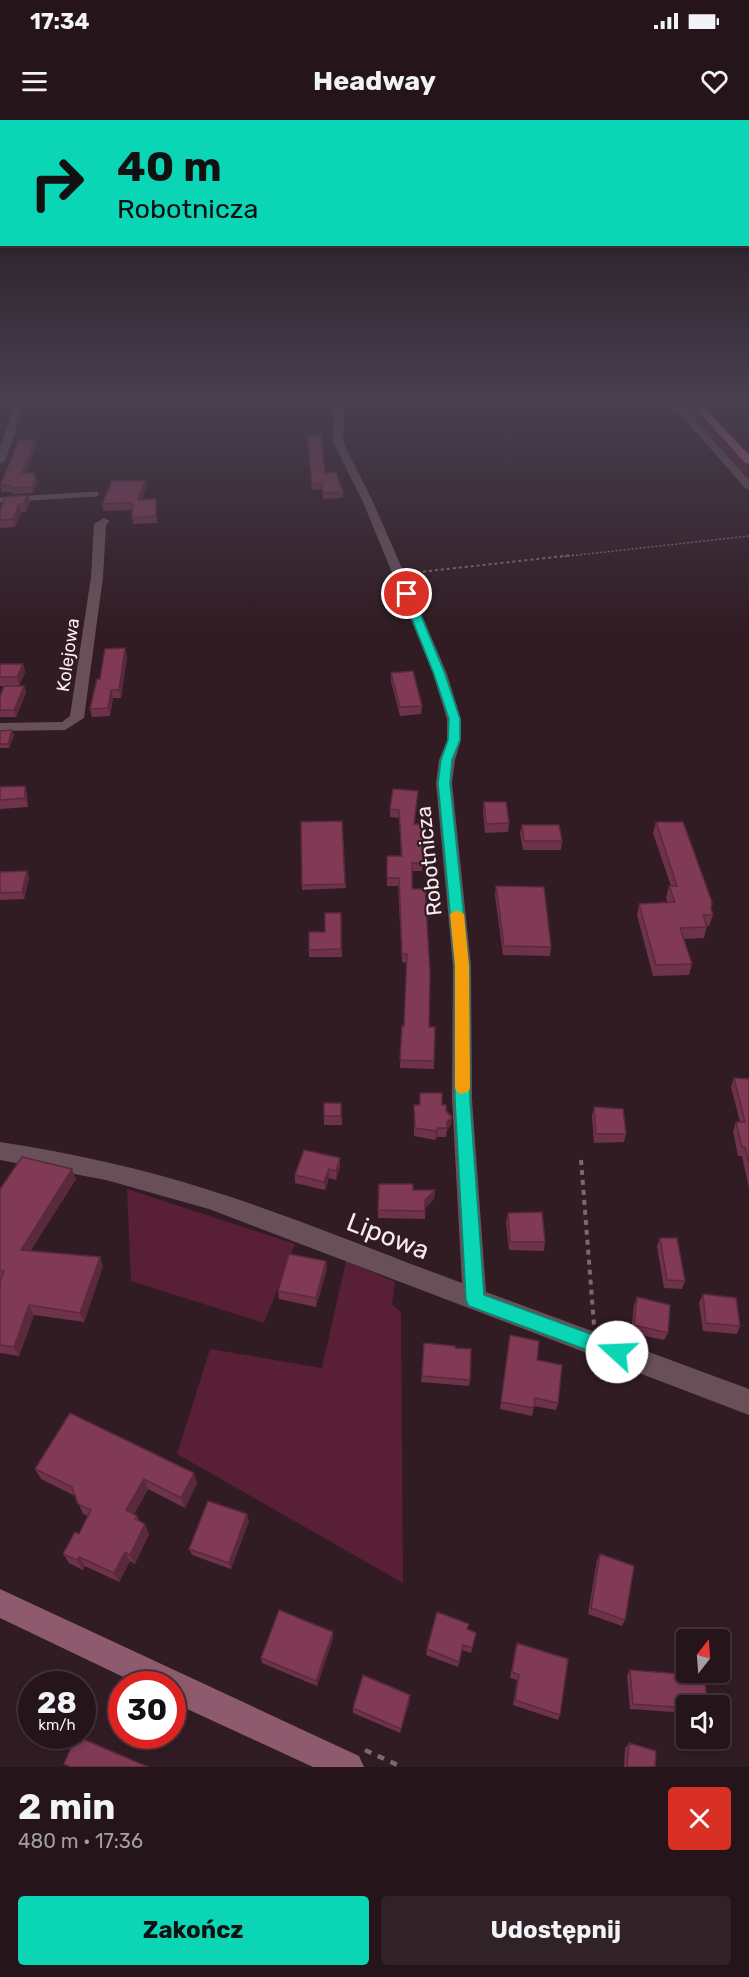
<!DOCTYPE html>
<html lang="pl">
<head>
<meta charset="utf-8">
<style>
  :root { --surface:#25151b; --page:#312228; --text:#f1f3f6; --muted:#a39fa3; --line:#42343a; --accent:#0ad5b5 }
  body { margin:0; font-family:Rubik,sans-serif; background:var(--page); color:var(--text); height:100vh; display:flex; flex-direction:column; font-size:22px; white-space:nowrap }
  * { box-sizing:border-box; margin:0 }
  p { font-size:20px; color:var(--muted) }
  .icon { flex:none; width:33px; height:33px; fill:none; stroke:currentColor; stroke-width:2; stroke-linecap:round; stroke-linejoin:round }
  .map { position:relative; height:1647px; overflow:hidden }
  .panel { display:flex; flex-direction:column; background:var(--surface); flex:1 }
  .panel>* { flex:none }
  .banner { position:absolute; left:0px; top:0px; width:750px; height:126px; box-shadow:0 3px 9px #0003,0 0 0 2px var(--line); background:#0ad5b5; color:#111; overflow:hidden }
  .needle { width:39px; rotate:17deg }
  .controls { position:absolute; left:676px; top:1509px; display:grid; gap:12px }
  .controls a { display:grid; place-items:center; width:54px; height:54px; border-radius:6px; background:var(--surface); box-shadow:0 3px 9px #0003,0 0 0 2px var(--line); font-size:30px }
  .speed { position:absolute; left:18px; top:1551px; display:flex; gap:12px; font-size:30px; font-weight:700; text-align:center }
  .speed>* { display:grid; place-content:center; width:78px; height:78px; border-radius:50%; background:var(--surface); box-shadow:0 3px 9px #0003,0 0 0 2px var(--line); line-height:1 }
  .speed small { font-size:15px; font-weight:400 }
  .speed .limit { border:9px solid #d22; background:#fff; color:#111 }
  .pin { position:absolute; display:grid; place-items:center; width:51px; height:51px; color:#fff; margin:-26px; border:3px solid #fff; border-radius:50%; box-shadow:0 2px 6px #0007 }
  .me { position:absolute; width:66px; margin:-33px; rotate:290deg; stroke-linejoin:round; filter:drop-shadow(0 0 4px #0008) }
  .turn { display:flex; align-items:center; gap:21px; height:126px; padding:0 18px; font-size:27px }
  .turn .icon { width:78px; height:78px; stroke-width:2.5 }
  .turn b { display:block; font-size:42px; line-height:51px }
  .round { display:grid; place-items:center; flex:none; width:63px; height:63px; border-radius:6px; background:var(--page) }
  .headline { display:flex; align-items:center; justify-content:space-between; height:102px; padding:0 18px }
  h1 { font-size:36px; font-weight:700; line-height:45px }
  .cta { display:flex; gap:12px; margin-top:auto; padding:12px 18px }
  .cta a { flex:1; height:69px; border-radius:6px; background:var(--accent); color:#111; font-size:24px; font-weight:700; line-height:69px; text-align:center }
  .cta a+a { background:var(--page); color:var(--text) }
  .status { display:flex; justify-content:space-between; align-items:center; height:42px; padding:0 30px; background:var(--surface); direction:ltr }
  .status svg { height:16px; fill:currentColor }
  header { display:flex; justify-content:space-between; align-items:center; height:78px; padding:0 18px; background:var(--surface); font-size:27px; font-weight:700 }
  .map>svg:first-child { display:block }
</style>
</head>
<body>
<div class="status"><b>17:34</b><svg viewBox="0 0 49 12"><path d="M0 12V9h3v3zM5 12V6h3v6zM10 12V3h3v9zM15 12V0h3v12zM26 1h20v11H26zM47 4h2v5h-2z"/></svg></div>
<header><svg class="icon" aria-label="menu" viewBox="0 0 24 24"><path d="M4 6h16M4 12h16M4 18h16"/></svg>Headway<svg class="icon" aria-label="heart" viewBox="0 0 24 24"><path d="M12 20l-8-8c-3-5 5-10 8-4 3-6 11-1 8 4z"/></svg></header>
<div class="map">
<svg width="749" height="1647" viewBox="0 0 749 1647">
  <rect width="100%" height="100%" fill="#311c24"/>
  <path fill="#581f37" d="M675,278h8l66,70v11z
    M127,1069l168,55 -31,79 -133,-42z
    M346,1141l49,21 -3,22 9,8 2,271 -226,-129 33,-105 112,19z"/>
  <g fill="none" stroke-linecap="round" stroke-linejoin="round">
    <path stroke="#7c6970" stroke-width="1.5" stroke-dasharray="2 2" stroke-linecap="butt" d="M560,437l189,-21"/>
    <path stroke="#7c6970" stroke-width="2" stroke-dasharray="3 3" stroke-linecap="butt" d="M411,453l162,-18"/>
    <path stroke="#7c6970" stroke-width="4" stroke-dasharray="5 5" stroke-linecap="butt" d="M581,1040l13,165"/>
    <path stroke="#7c6970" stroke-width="4.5" stroke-dasharray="7 7" stroke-linecap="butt" d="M365,1630l37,17"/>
    <path stroke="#695058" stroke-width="5" d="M0,380l96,-6"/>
    <path fill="#695058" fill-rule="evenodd" d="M335,278h10l-2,44 30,60 32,73 42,99 14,45v21l-6,20 -3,23 19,183 1,133 14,193 263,97v26l-540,-206 -103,-29 -106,-20v-18c71,11 141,26 209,48 86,27 169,62 253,93l-10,-184 1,-133 -17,-183 3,-23 8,-20v-21l-14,-45 -40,-99 -30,-73 -30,-60z
      M666,278h9l74,82v9l-4,-1z
      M19,283l5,3 -19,55 -5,3v-17l14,-41z
      M104,398l6,3 -4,4 -3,52 -19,141 -19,12 -65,1v-8l62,-1 8,-6 21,-139 3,-53z"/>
    <path fill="#8e5b6e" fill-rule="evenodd" d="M0,1469l359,167 5,11h-51l-141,-65v-18h-34l-138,-66z"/>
    <path fill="#b36684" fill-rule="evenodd" d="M686,278h9l54,57v9l-4,-1z"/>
  </g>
  <path fill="#6e324a" d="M307,321l18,32 18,19v6l-20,1 -1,-10 -10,1z
    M36,326l-10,27h9l2,11 -4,9 -21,1 -1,-2h-9l-2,-6z
    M145,361l1,6 -4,13 14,6 1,17 -24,1 -1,-14 -29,1 -1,-7z
    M28,375l2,8 -4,9h-5l-6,15 -15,1v-18z
    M127,537l-6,41h-8l-3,18 -18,1 -2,-8 10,-30z
    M0,544h23l2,8 -6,14h-19z
    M391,553l31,33 -1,8 -21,2 -9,-35z
    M24,566l2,7 -10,24h-16v-20z
    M0,611l14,4 -5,13h-9z
    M25,666l2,9 1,12 -28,2v-22z
    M418,671l-4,33 11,20v8h-2l-1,19h-10v18l17,138h6l-1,42 -34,-1 2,-42h2l3,-63 -5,-1 -4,-76h-11v-30h14l-2,-38 -9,-1v-8z
    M484,682l25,21 -1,9 -23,1 -2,-22z
    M342,701l4,67 -44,2 -1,-68z
    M656,702l55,86 2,7 -4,11h-2l-3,12 -20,1 8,25 -3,11 -36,1 -16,-61 2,-11 29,-1 -2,-5 3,-12h2l-18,-53z
    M522,705l40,16 -1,9h-38l-3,-17z
    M27,751l2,7 -5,21 -24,1v-28z
    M496,766l55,61 -1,9 -47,-1 -8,-60z
    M341,793l1,44h-33v-7z
    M734,958l15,1v109l-7,-32h-4l-5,-25 3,-9h4l-9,-35z
    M420,973l22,12 10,12 -1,8 -4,5 -1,7h-9l-2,3 -21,-4v-31h6z
    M341,983l1,22h-18v-9z
    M594,987l32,27 -2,8 -30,1 -2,-27z
    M340,1038v9l-4,13 -7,-2 -4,12 -30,-7v-8z
    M76,1059l-45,71 72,16 -19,56 -50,-7 -15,41 -19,-3v-71l1,-3 -1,-1v-89z
    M379,1064l34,6h22l-1,9 -9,9v11l-47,-1z
    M508,1093l37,29 -1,9 -35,-1 -3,-28z
    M660,1118l25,43 -3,8 -18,-1 -7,-42z
    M326,1141l1,8 -11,38 -37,-8 -1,-8z
    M703,1174l37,32 -3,8 -34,-3 -4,-28z
    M637,1177l31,36 -4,7 -33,-7 3,-28z
    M510,1215l27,25 21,43 -2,7 -22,-4 -2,10 -32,-7z
    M424,1223l31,5 15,32 -1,6 -48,-4z
    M35,1349l162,14 -12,25 -37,-19 -14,25 3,2 3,6 9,12 -14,30 -5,-3 -11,21 -34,-16 -2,4 -14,-7 -6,-9 16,-20 9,-18 -5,-2 -8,-18 -34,-17z
    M249,1401l-18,48 -39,-14 -3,-6z
    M600,1434l25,66 -3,6 -34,-12 9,-54z
    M467,1510l8,8 -4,15 -9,-3 -4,17 -32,-12 1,-6z
    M333,1518l-16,48 -55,-23 -1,-5z
    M517,1523l43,72 -2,5 -45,-15 4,-25 -7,-2 5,-29z
    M630,1550l57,36v7l-57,-4 -3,-34z
    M410,1580l-10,33 -47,-20v-5z
    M629,1623l26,24h-31l1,-19z"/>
  <path fill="#5a293c" d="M35,320l1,6 -13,33 -1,-6z
    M35,353l2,11 -4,9 -1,-6z
    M145,361l1,6 -7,19 -1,-6z
    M28,375l2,8 -4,9 -2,-8z
    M19,384l2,8 -6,15 -2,-8z
    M125,528l2,9 -6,41 -2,-8z
    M23,544l2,8 -6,14 -2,-9z
    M24,566l2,7 -10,24 -2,-7z
    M111,570l2,8 -3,18 -2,-8z
    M12,610l2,5 -5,13 -1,-4z
    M25,666l2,9 1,12 -3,-9z
    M27,751l2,7 -5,21 -2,-7z
    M452,997l-1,8 -4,5v-8z
    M438,1008l-1,9 -2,3 1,-9z
    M340,1038v9l-4,13v-9z
    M72,1049l4,10 -51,80 -4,-9z
    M329,1049v9l-4,12 -1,-8z
    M435,1070l-1,9 -10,10 1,-9z
    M100,1137l3,9 -19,56 -4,-9z
    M326,1141l1,8 -11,38v-9z
    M29,1185l5,10 -15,41 -5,-9z
    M194,1353l3,10 -12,25 -4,-10z
    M144,1359l4,10 -17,31 -5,-10z
    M247,1394l2,7 -18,48 -2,-6z
    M145,1404l4,10 -14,30 -5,-9z
    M125,1432l5,9 -11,21 -5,-9z
    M79,1437l6,9 -2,4 -6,-10z
    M333,1512v6l-16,48 -1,-5z
    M410,1575v5l-10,33 1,-4z"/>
  <path fill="#803a56" stroke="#5a293c" stroke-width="1.5" d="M321,315l4,38 11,-1 7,20 -20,1 -1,-10 -10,1 -5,-48z
    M19,320h16l-13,33h13l-1,4h2l-4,10 -22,1 1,-3 -11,1z
    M112,361h33l-7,19 18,-1v17l-24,2v-15l-30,1z
    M28,375l-4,9h-5l-6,15 -13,1v-10l6,-13z
    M125,528l-6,42h-8l-3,18 -18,1 7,-30h3l5,-30z
    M0,544h23l-6,13h-17z
    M413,551l9,35 -22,1 -9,-34z
    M4,566h20l-10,24h-14v-13z
    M12,610l-4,14h-8v-13z
    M25,666v12l-25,2v-13z
    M393,669l25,2 -4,33h10l1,20h-3l1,19h-11v26h13l5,84 -1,54h6l-1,34 -34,-1 2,-34h2l3,-72h-5l-3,-76h-12v-22h15l-3,-46 -9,-1z
    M484,682h22l3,21 -23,1z
    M342,701l3,63 -43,1 -1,-63z
    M656,702h27l29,80 -1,6 2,7h-10l4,12 -27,1 12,36 -36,1 -17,-61 36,-2 -6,-16h8z
    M522,705h37l3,16h-38z
    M27,751l-5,21 -22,1v-21z
    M496,766l48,1 7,60 -47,-1z
    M325,793h16v36l-32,1v-18h16z
    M734,958l15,1v84l-4,-16h-3l-6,-25h9z
    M420,973h22v12h4v6l6,6 -5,5v6h-9l-2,3 -21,-3 -1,-23h6z
    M324,983h17v13h-17z
    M594,987l29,2 3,25h-30z
    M304,1030l36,8 -4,13 -7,-2 -5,13 -29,-7z
    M22,1037l50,12 -51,81 79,7 -20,56 -51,-8 -15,42 -14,-2v-63l4,-11 -4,-1v-81z
    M379,1064h34v6h22l-10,10v11l-47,-1z
    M542,1092l3,30h-35l-2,-29z
    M660,1118h17l8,43 -18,-1z
    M289,1134l37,7 -10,37 -38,-7z
    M703,1174l33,4 4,28 -34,-3z
    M637,1177l33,8 -2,28 -34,-8z
    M510,1215l29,6 -2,19 25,5 -4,38 -23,-5 -1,10 -33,-6z
    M424,1223l31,3v2l16,1 -1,31 -48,-4z
    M70,1293l124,60 -13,25 -37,-19 -18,31 11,6 -2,3 10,5 -15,31 -5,-3 -11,21 -35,-16 -2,3 -14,-6 12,-22 4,2 12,-24 -13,-6 -6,-17 -37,-18z
    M208,1381l39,13 -18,49 -40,-14z
    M600,1434l34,12 -9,54 -34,-12z
    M279,1490l54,22 -17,49 -55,-23z
    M437,1492l32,12 -2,5 9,4 -4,15 -9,-3 -4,17 -32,-13z
    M517,1523l51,16 -8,56 -45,-15 4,-25 -7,-3z
    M630,1550l74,6 4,30h-21v2l-54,-4z
    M363,1555l47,20 -9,34 -48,-21z
    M76,1616l72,31h-77l-7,-3z
    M629,1623l27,8 -1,16h-28z"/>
  <linearGradient id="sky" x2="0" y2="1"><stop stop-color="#1b0f14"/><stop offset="0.55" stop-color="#484050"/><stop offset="1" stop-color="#484050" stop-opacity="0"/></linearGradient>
  <rect width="749" height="509" fill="url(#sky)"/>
  <path fill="#0ad5b5" stroke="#068a76" stroke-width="1.5" d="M404,472l8,2 33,80 15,45v21l-8,20 -2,23 19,183 1,134 14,195 139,51 3,6 -3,7 -6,2 -148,-55 -3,-6 -11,-200v-134l-17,-183 3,-23 7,-20 1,-21 -15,-45 -32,-80z"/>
  <path fill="#f59e0b" d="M457,790l7,4 5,52 1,122 -2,4 -6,2 -5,-2 -2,-4v-122l-5,-52z"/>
  <g text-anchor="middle" stroke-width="4.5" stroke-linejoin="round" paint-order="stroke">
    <g font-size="18" fill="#faebf0" stroke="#311c24">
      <text transform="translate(68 535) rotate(-82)" y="6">Kolejowa</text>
    </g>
    <g font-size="21" fill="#faebf0" stroke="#311c24">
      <text transform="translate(429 741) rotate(-96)" y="7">Robotnicza</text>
    </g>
    <g font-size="26" fill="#faebf0" stroke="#311c24">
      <text transform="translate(388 1116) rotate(21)" y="9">Lipowa</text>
    </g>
  </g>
</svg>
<div class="controls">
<a><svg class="needle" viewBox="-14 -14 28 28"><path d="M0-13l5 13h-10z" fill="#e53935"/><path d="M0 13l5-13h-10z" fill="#a39fa3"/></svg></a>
<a><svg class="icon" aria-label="sound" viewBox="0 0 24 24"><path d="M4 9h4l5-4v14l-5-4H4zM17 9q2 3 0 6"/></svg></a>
</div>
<div class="speed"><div>28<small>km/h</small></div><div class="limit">30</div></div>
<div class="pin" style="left:407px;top:474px;background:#d93025"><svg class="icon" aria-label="arrive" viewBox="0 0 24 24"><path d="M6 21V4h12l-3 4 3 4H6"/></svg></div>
<svg class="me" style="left:617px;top:1232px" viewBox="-20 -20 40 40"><circle r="19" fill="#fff"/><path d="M0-13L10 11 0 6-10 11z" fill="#0ad5b5"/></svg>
<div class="banner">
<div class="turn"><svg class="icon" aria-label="right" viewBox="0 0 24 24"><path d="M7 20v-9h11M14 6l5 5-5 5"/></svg><div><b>40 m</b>Robotnicza</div></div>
</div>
</div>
<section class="panel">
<div class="headline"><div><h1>2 min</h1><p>480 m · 17:36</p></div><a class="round" style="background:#d93025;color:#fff"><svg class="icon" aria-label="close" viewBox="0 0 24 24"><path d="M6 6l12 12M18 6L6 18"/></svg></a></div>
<div class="cta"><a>Zakończ</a><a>Udostępnij</a></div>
</section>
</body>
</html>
